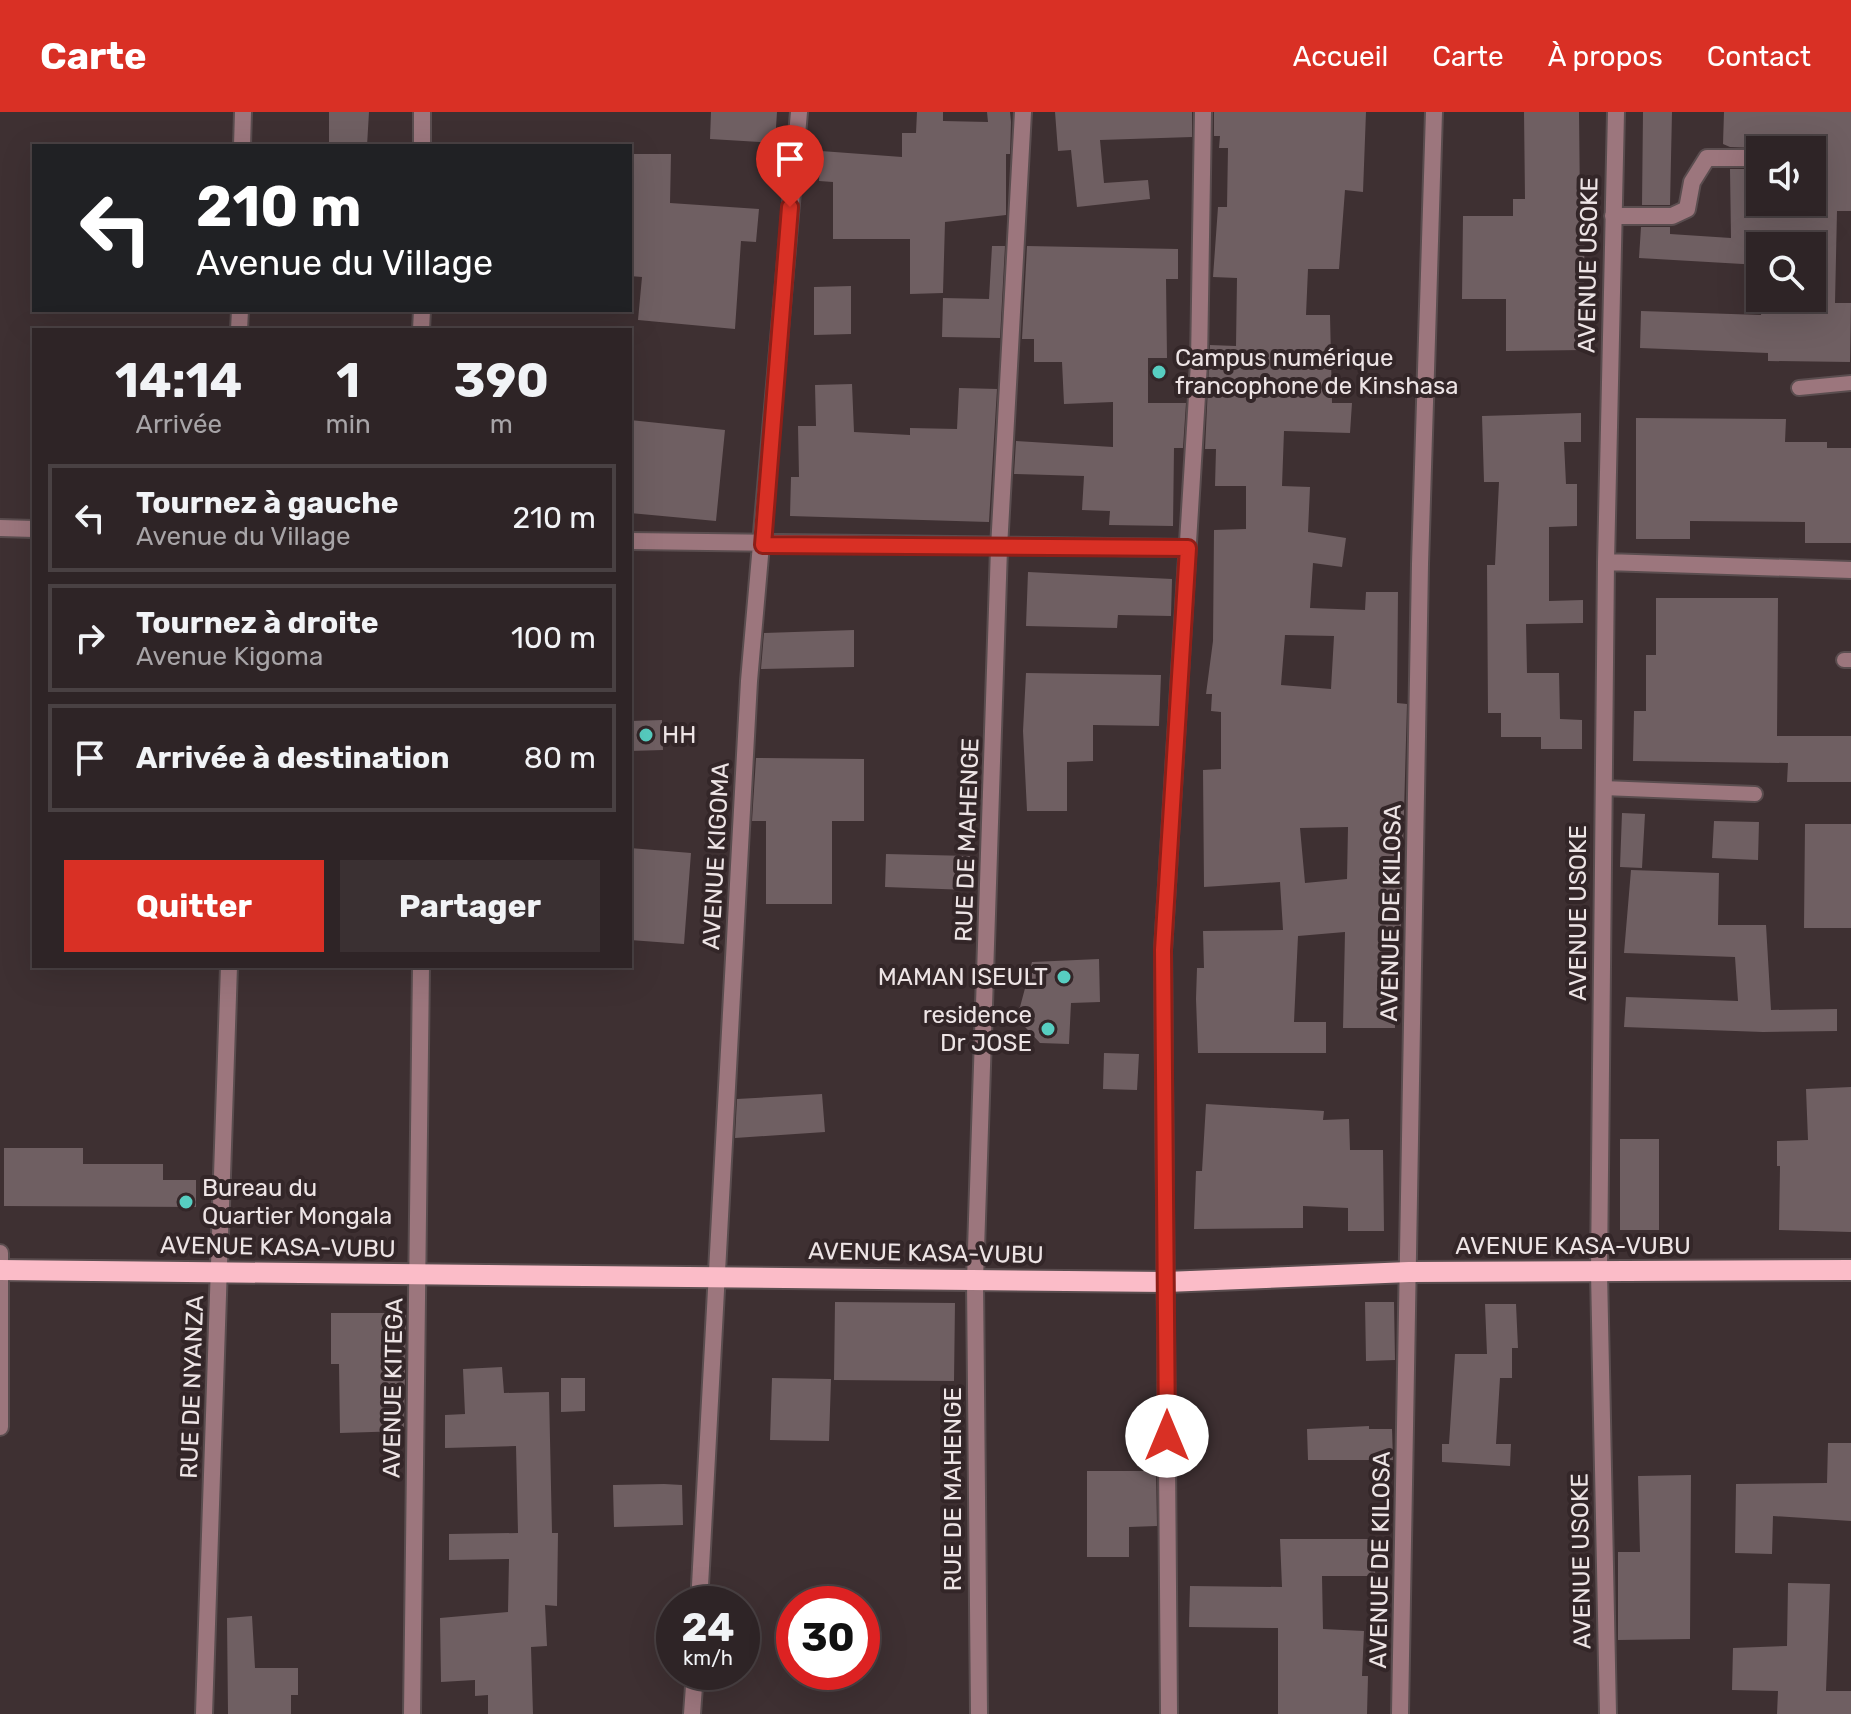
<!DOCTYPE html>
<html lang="fr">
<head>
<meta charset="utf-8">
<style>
  :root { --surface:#2e2426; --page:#3a3032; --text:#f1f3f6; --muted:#a7a4a7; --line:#494143; --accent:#d93025 }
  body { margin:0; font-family:Rubik,sans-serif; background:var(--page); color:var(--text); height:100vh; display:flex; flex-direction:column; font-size:30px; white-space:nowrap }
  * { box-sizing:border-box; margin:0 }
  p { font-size:26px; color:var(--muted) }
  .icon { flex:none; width:44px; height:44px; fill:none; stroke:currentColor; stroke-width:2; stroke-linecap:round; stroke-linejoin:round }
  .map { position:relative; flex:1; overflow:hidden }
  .sheet { position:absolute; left:32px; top:216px; width:600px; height:640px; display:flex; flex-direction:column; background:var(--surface); border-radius:0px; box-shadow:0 8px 32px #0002,0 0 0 2px var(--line) }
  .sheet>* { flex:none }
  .banner { position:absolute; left:32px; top:32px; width:600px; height:168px; border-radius:0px; box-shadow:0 8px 32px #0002,0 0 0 2px var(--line); background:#202124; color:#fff; overflow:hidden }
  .fabs { position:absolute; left:1746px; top:24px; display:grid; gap:16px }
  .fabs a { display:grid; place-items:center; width:80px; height:80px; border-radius:0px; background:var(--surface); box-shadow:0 8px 32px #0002,0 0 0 2px var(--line); font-size:40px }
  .speed { position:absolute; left:656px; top:1474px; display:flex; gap:16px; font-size:40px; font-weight:700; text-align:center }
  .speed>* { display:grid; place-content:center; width:104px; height:104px; border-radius:50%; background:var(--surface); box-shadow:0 8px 32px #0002,0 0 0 2px var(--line); line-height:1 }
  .speed small { font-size:20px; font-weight:400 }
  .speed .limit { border:12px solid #d22; background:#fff; color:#111 }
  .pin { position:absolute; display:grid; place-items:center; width:68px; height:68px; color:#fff; margin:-82px -34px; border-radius:50% 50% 50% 0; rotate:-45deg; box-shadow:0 0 8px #0007 }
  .pin .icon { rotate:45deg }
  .me { position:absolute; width:88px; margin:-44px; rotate:0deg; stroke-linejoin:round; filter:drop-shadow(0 0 6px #0008) }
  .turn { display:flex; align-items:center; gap:28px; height:168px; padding:0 32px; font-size:36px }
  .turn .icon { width:104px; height:104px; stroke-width:2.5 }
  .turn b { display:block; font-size:56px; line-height:68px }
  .eta { display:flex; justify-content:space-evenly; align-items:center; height:136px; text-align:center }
  .eta b { font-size:48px; font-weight:700; line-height:56px }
  .action { display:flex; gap:16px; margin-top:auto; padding:16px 32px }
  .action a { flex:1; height:92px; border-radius:0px; background:var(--accent); color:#fff; font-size:32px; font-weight:700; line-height:92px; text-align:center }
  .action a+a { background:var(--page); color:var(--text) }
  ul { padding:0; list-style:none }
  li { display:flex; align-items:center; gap:24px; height:108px; margin:0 16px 12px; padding:0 16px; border:4px solid var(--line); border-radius:0px }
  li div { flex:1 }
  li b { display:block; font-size:30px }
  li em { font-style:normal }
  header { display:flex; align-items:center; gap:48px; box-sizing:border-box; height:112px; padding:0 40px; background:var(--accent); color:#fff }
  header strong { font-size:38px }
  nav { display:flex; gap:44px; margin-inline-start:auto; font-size:28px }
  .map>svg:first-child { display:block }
</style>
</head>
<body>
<header>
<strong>Carte</strong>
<nav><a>Accueil</a><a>Carte</a><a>À propos</a><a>Contact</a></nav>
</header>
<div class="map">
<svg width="1851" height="1602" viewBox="0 0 1851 1602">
  <rect width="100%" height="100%" fill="#3e3032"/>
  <path fill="#6f5f62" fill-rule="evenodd" d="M329,0h40l-2,34h-38z
    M711,0h66l-2,31 -65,-4z
    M917,0h26v9l45,1 -1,-10h23l1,10 -1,32h-4v61l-61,7 -2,71 -33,1v-55h-77v-57l-14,-1 2,-30 81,6v-24h14z
    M1055,0h137v25l-92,3 4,43 44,-3 2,19 -73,8 -6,-57 -13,1z
    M1214,0h152l-3,80 -18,-2 -6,79h-31l-2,46h24l2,88h20l-2,30 -66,-2 -2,55 28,1 -2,45 38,6 -4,29 -29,-4 -3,45 55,2 1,-18h32l-1,111 10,1 -7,254h-5v70h-52l2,-96 -47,4 -4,86h32v31h-128l-2,-54 1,-31h7l-1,-37 80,-1 -3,-48 -76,5 -1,-117 18,-1v-57l-10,-1 1,-17h-6l7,-53 1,-111 32,-1v-43h-31l1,-37h-11l5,-104 26,1 1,-68 -24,-1 5,-70h9l1,-59h-9l1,-12h-6zM1285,523l49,1 -3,53 -50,-4zM1348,715l-1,52 -42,4 -5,-55z
    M1524,0h55l1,94h5l-2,144 -77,1v-52h-44l1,-83h50v-17h12z
    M1643,0h29l-2,93h-28z
    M1724,0h127v99h-14l-2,92h16l-1,59 -82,-1v-8l-128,-5 1,-37 120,4 1,-17h50v-52h-52v19l-121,-7 2,-31h29v7l61,4 -1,-69h30v33h52v-52l-82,-3 -7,-3z
    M630,42h41l-1,49 89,6 -3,33 -15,-1 -6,88 -97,-9 4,-43 -12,-1z
    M992,134h13l-5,92 -58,-1 1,-39 46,1z
    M1027,134l151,3v30h-12l1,79h-19v45h38l-3,45h-9l-1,78 -64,-1 1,-14 -28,-1 2,-34 -70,-2 2,-33 97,6v-45l-49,2 -2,-42h-28v-23h-12z
    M851,174v48l-37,1v-48z
    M852,272l2,48 56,3v-7l47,1 2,-41 38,1 -8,133 -199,-6 1,-39h8l-1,-51h18l-1,-41z
    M1581,301v29h-17l2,42h11v42l-28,1v74l34,-1v23l-57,1 1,49h32l1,46 22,1v29h-41v-12h-40v-24h-13l-1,-148h8l4,-83h-15l-2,-66z
    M1636,306l150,1 -1,23h42v6h24v95h-46v-21l-115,-1v18h-54z
    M630,308l95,10 -9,91 -86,-8z
    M1028,460l144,7 -1,37 -53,-1 -1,13 -91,-2z
    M1656,486h122l-1,138h74v46h-64l1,-19 -155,-2 1,-50h12v-56h10z
    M854,518v37l-93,2 3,-36z
    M1026,561l135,2 -2,51 -66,-1v36l-26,1v49h-40l-4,-80z
    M662,608l1,30 -33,1v-30z
    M756,646l108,1v62h-32v83h-66v-83h-14z
    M1622,701l23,1 -3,54 -22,-1z
    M1714,709l45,1 -1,38 -46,-2z
    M1805,712h46v104h-47z
    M630,736l61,5 -7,91 -54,-4z
    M886,742l84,2 -1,34 -84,-3z
    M1631,758l88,3 -1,52h48l5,85 66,-1v22l-74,1 -139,-5 2,-30 112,4 -3,-44 -111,-4z
    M1099,847l1,43 -29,1 -2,41 -29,-1 -27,-29 7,-7 12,-45z
    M1104,941l35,1 -2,36 -34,-1z
    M1851,975v145l-72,-2 1,-64h-3v-25l31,-1 -2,-51z
    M822,982l3,38 -90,6 2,-39z
    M1206,992l118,7 -1,9 26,-1 1,31h33l1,81h-36v-23l-45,-2v22l-109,1 2,-58h6z
    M1620,1027h39v91h-39z
    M4,1036h79v16h80v16h33v27l-192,-1z
    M835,1190l120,1 -1,78 -120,-1z
    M1365,1190h29l1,58 -29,1z
    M1485,1192h31l2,44h-6v30h-12l-4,66h15l-1,22 -68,-4v-18h7l6,-90h32z
    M331,1201h75l-2,118 -64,2 -1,-69h-8z
    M502,1255l2,26 45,-1 3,141h6l-1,73 -12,-1 2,41 -16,1 2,67h-45v-19l-13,1v-16l-34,2 -1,-64 68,-6 1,-53 -60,1v-26l69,-1 -2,-87 -71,2v-33l20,-1 -2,-45z
    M561,1266h24v33l-24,1z
    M772,1266l59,1 -2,62 -59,-1z
    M1369,1314v3h23l1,31h-85l-1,-31z
    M1828,1331h23v78l-78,-5 -1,38 -37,-1 1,-69 91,-1z
    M1087,1359h69l1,55 -28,1v30h-42z
    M1691,1363l-1,164 -72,1v-88h22l-2,-76z
    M664,1372l18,1 1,40 -69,2 -1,-42z
    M1280,1427h96l-1,37h-53l1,53 41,2 -2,45h6l-1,38h-89v-86l-89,-1 1,-41 92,1z
    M1788,1471l42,1 -4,107h25v23h-74l1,-23 -46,-1 1,-42 54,-2z
    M252,1504l3,52h43v27h-7v19h-63l-1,-96z"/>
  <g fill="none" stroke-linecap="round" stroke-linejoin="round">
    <defs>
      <path id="lane" d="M1799,276l52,-5
        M1844,548h7
        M1603,676l152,6"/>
      <path id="street" d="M242,34l1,-34
        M422,34v-34
        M1613,104h59l15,-7 5,-27 15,-24h52
        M239,218l1,-20
        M421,218l1,-20
        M0,416l34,1
        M630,429l558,7
        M1606,450l245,8
        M0,1141v174
        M699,1492l50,-923 50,-569
        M204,1602l25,-748
        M412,1602l9,-748
        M692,1602l3,-42
        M979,1602l-4,-434 24,-732 24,-436
        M1169,1602l-6,-764 36,-587 4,-251
        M1400,1602l20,-1150 14,-452
        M1608,1602l-9,-442 7,-710 10,-450"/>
      <path id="primary" d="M0,1158l1166,12 243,-10 442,-2"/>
    </defs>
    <use href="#lane" stroke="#5a4d4f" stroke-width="18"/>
    <use href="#street" stroke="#5a4d4f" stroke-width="20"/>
    <use href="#primary" stroke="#5a4d4f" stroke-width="24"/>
    <use href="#lane" stroke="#9c767d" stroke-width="14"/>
    <use href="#street" stroke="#9c767d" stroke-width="16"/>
    <use href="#primary" stroke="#fbbcc8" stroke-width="20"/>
  </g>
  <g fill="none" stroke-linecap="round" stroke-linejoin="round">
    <defs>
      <path id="route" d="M790,95l-27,338 425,3 -25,402 4,486"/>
    </defs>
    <use href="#route" stroke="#8d1f18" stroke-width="20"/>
    <use href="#route" stroke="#d93025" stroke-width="14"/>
  </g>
  <g fill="#57cec1" stroke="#332628" stroke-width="3">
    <circle cx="1159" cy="260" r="8"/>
    <circle cx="646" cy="623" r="8"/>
    <circle cx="1064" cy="865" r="8"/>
    <circle cx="1048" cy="917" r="8"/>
    <circle cx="186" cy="1090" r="8"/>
  </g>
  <g text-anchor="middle" stroke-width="8" stroke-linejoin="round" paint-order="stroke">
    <g font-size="24" fill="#ede4e5" stroke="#332628">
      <text transform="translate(1588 153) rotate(-89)" y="8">AVENUE USOKE</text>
      <text transform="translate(967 728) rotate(-88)" y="8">RUE DE MAHENGE</text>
      <text transform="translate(716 744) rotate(-87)" y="8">AVENUE KIGOMA</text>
      <text transform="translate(1391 801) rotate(-89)" y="8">AVENUE DE KILOSA</text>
      <text transform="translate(1578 801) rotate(-90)" y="8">AVENUE USOKE</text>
      <text x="1573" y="1142">AVENUE KASA-VUBU</text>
      <text transform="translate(278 1135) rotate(1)" y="8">AVENUE KASA-VUBU</text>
      <text transform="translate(926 1141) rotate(1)" y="8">AVENUE KASA-VUBU</text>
      <text transform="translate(192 1275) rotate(-88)" y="8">RUE DE NYANZA</text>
      <text transform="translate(393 1276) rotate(-89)" y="8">AVENUE KITEGA</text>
      <text transform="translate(953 1377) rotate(-90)" y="8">RUE DE MAHENGE</text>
      <text transform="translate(1380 1448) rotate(-89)" y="8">AVENUE DE KILOSA</text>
      <text transform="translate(1581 1449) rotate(-91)" y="8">AVENUE USOKE</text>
    </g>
    <g font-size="24" fill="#ede4e5" stroke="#332628" text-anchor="start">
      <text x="1175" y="254">Campus numérique<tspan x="1175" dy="28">francophone de Kinshasa</tspan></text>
      <text x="662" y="631">HH</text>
      <text x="1048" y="873" text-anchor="end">MAMAN ISEULT</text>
      <text x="1032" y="911" text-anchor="end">residence<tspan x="1032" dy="28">Dr JOSE</tspan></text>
      <text x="202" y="1084">Bureau du<tspan x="202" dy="28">Quartier Mongala</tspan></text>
    </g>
  </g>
</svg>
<div class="fabs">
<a><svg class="icon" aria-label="sound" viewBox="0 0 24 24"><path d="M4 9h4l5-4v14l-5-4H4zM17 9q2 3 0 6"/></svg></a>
<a><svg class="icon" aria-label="search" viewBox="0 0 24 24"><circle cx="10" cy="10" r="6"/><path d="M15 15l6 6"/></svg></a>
</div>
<div class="speed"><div>24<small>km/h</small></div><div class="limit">30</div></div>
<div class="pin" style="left:790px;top:95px;background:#d93025"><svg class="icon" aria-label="arrive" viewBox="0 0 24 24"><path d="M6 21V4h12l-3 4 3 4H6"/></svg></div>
<svg class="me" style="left:1167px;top:1324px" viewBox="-20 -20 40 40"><circle r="19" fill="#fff"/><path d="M0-13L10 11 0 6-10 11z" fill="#d93025"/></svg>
<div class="banner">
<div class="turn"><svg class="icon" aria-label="left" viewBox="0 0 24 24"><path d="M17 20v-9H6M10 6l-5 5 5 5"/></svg><div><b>210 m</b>Avenue du Village</div></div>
</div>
<section class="sheet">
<div class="eta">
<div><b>14:14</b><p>Arrivée</p></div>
<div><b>1</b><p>min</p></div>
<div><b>390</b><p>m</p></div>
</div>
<ul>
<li><svg class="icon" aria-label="left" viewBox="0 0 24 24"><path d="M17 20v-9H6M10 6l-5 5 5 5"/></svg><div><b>Tournez à gauche</b><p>Avenue du Village</p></div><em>210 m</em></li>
<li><svg class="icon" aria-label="right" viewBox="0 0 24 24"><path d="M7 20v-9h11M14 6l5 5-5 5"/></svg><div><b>Tournez à droite</b><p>Avenue Kigoma</p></div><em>100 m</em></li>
<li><svg class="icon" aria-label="arrive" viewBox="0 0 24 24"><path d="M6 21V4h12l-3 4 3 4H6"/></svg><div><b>Arrivée à destination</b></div><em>80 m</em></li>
</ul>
<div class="action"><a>Quitter</a><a>Partager</a></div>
</section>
</div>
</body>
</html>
